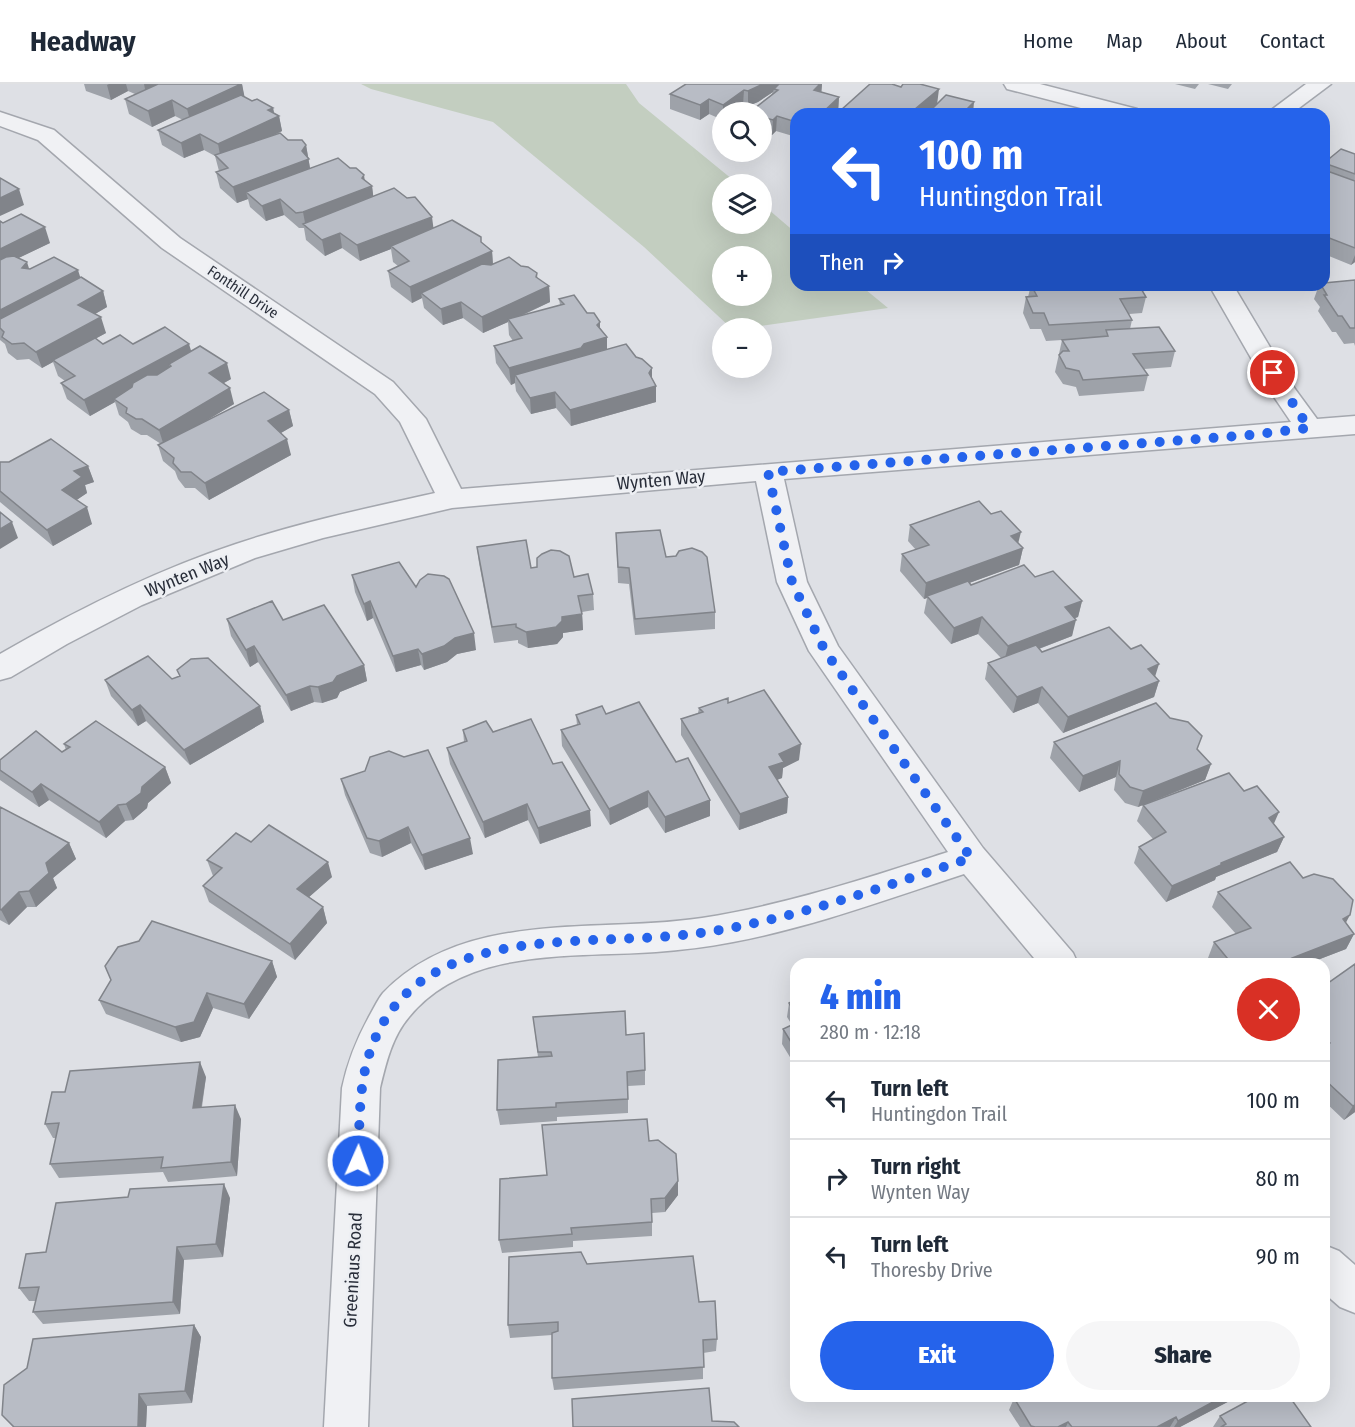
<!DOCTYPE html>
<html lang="en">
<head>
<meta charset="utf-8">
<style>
  :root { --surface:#fff; --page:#f6f6f7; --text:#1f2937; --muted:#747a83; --line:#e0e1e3; --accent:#2563eb }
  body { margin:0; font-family:"Fira Sans Condensed",sans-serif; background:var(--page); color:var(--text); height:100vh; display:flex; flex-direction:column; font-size:22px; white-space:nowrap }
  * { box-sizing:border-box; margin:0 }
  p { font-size:20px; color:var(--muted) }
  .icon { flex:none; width:33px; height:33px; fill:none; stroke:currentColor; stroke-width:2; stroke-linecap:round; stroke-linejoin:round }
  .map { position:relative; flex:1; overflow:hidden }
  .side { position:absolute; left:790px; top:874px; width:540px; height:444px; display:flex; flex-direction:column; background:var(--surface); border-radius:18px; box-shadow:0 6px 24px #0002 }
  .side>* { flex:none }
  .top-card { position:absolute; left:790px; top:24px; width:540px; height:183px; border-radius:18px; box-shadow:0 6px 24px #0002; background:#2563eb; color:#fff; overflow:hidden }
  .controls { position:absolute; left:712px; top:18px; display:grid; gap:12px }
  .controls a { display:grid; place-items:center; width:60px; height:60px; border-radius:50%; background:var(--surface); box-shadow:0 6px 24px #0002; font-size:30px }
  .pin { position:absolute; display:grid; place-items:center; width:51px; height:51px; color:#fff; margin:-26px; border:3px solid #fff; border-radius:50%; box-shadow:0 2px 6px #0007 }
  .me { position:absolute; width:66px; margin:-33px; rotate:2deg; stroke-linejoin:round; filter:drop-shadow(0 0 4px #0008) }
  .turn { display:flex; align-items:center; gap:21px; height:126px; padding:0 30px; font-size:27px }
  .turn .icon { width:78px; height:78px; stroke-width:2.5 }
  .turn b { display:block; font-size:42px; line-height:51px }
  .then { display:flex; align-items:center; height:57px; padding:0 30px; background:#0003; gap:12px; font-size:22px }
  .round { display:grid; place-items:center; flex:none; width:63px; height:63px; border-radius:32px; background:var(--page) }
  .summary { display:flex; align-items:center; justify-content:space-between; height:102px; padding:0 30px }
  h1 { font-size:36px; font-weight:800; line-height:45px; color:var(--accent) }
  .action { display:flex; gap:12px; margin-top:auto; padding:12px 30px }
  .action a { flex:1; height:69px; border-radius:36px; background:var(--accent); color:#fff; font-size:24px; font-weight:800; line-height:69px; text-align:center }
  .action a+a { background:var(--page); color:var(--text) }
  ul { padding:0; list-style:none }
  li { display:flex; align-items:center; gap:18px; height:78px; padding:0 30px; border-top:2px solid var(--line) }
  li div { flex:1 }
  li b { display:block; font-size:22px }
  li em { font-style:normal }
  header { display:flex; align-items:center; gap:36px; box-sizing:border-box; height:84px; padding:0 30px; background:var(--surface); border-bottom:2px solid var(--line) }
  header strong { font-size:28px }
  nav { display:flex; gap:33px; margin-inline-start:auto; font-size:21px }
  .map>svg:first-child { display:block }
</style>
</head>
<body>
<header>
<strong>Headway</strong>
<nav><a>Home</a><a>Map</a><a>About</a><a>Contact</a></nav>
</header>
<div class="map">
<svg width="1355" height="1343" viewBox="0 0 1355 1343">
  <rect width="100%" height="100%" fill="#dee0e5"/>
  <path fill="#c3cec0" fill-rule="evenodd" d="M361,0h265l13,19 99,81h-15v40h39v-20l34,29v52h64l28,23 -142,20h-15l-87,-81 -151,-125 -122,-33zM723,172h39v40h-39z"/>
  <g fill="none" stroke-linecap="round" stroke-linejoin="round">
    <defs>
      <path id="minor" d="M1004,0h36l97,25 3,5h-36l-97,-25z
        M1306,0h25l-40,30h-25z
        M0,28l54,18 126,108 213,144 33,37 35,70 830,-67 -21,-31 -61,-106h24l62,104 22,30 38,-3v18l-571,45 23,103 31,64 145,202 90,105 5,11h-39l-75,-90c-76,25 -152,53 -231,68 -26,5 -51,8 -77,10 -82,6 -189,-6 -247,65 -17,20 -23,46 -29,71l-12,339h-44l18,-339c6,-28 15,-50 29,-75 4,-7 7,-14 12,-20 82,-85 214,-59 319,-75 84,-13 165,-40 246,-66l-139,-201 -32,-69 -21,-101 -304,27 -129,30 -68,20 -113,47 -75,39 -56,33 -11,3v-26c75,-43 154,-83 236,-110 65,-22 132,-36 199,-51l-35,-71 -25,-28 -213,-146 -124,-108 -38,-14z
        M1324,1161l15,6 16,14v48l-15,-6 -16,-14z"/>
    </defs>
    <use href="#minor" stroke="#a4a7ae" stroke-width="3"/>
    <use href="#minor" fill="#f0f1f4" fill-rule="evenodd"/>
  </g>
  <path fill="#9ea2a9" d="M84,0h158l2,13 8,4 21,7 1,5 5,3 3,15 -7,4 13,5 18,5 4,23 55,13 7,5 1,10 61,32 47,9v5l11,9 1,13 44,14 12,8 1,16 -29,14 39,-11 -1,-6 41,29 7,9v12l29,8 16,11v10l4,8v16l-85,24 -15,-18 -25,6 -15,-23 -1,-8 -4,2 -15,-22 -2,-17 19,-5 -4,-6 -1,-13 -25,11 -20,-15 -20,7 -19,-17 -2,-10 -10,5 -21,-16 -3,-16 10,-5 -5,-4 -2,-13 -31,12 -18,-13 -17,8 -19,-16 -2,-12h-5l-15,-13 -18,6 -16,-14 -2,-8 -11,4 -17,-15 -4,-16 3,-1 -4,-15 -11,-6 -20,8 -22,-13 -4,-15 25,-10 -8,-4 -23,11 -23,-13 -4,-15 10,-5 -7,-3 -17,9 -25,-9z
    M822,0l-1,8 18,5 -1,15 -1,2h-41v23l-20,-6 -4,4 -10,-3v-20l11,-20 -15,10 -10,4 -5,-1 -10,7h-10v8l-14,-6 -9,6 -30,-11v-15z
    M1175,0h24l-4,5z
    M1208,0h24l-4,5z
    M840,27l85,3h-85z
    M1355,70v108l-4,3 -27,-11v-91z
    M0,137l50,22 -32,15 11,11 51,8 23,14 4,16 -12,7 11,19 -11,6 8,5h30l58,7 40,28 -7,4 10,21 -30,18 85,-12 4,16 -12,7 10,22 -82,45 -14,-12h-10l-7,-9 -3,-8 -12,-10 -5,-16 3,-1 -14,-9h-6l-10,-6 -3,-7 -9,-7 -4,-13 -25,14 -23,-17 -6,-16 4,-2 -7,-5 -5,-14 -11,6 -13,-9 -12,1 -9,-7 -3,-9 -5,-4z
    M1355,196v66l-1,-3 -10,1 -8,-12h-4l-14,-21 2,-4 -6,-8 5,-14z
    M1031,201h108l7,12 -4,16 -13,1 3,6 -2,9 45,22 -4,16 -27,2 4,6 -4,16 -65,5 -3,-9 -13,-3 -8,-12 7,-32 -16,1 -5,-12h-11l-7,-16 3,-16h2z
    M0,378l88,4 6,16 -9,3 2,8 -11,7 16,24 -39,22 -53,-44z
    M910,441l108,19 5,4 -4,17 -50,18 2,2 64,-8 47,24 -4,16 -3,1 -3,18 -33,13 3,3 113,25 4,4 -5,16 -91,36 -25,-30 -25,10 -28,-34 3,-16 13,-5 -23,-24 -27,10 -27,-31 3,-15 -3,1 -24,-28 2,-17 14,-4 -8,-9z
    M616,449l50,24 49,55v17l-80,6 -6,-51 -11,-1z
    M477,463l54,21 43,9 19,17 1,16 -12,2 1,18 -20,3v4l-6,7 -29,4 -10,-5v-3l-24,3 -15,-80z
    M352,491l64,12 60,63 -19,4 -10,8 -23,8 -3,-5 -25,7 -23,-54 -6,3 -12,-29z
    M227,535l56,1 81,45 3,16 -27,11 -3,6 -15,5 -8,-1 -23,9 -33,-49 -8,5 -19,-31z
    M172,595l88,27 4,16 -74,43 -44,-44 -8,5 -27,-30 -6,-16z
    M728,619l71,57 -16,8 -1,10 -5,2 11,17 -1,16 -48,17 -58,-95v-16l17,-6 1,-5z
    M606,630l104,86v16l-45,17 -17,-26 -38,18 -48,-79 -1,-16 16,-5 -1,-10z
    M463,646l30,2 60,32 38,62 -51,18 -12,-24 -43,18 -35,-74 -3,-16 17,-6z
    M1054,658l143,7 14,15 -6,16 -61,25 100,-14 30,33 10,13 -7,15 -61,25 -1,3 -49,22 -32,-39 5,-16 14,-8 -16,-18 6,-16 -5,2 -13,-4 -11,-13 2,-13 -37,15 -29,-34z
    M64,660l101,23 6,16 -23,20 -1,5 -14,12 -8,1 -19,17 -57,-38 -10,7 -39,-27v-20l62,-8 4,-2z
    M341,695l132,75 -48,16 -14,-27 -29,14 -12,-4 -25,-58z
    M0,723l69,36 7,16 -23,19 4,10 -21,19h-9l-18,18 -9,-5z
    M251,758l81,35 -23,20 14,10 4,16 -32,37 -86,-58 -6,-16 11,-10h-1l-6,-16z
    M1303,794l43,45 8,11 -8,15 -39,15h-94l-5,-6 6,-16 22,-8 -24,-27 6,-15z
    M272,877l5,16 -28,42 -36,-11 -13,29 -19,5 -75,-28 -7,-14z
    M1324,902l31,126 -11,8 -20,-19z
    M796,915v68l-14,-23 1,-15 9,-4 -5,-8 2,-14z
    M533,933l93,18 19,35v15l-17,1v27l-71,4v4l-57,4 -3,-15 41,-53z
    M206,993l-4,30 39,12 -4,57 -69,6 -5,-10 -104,6 -9,-14 6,-26h-3l-8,-14 20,-32z
    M649,1057l29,54 -13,17 -13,1v23l-79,5v6l-71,6 -3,-13 48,-65z
    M230,1114l-7,59 -39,3 -4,54 -137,10 -10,-12 3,-11h-7l-10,-13 27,-36z
    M587,1180l112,38 18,37 -1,12 -13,2v26l-149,11 -2,-12v-43l-42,3 -2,-13z
    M194,1241l7,12 -9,66 -45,3 -1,21h-133l-11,-12z
    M1015,1312h224l-59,31h-160l-11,-17z
    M1220,1332l91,11h-98z"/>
  <path fill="#81848a" d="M109,0h17l2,7 -17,9 -4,-15z
    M144,0h30l-27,15z
    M242,0l3,15 -54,25 -4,-15z
    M763,0h18l-7,5 -1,3 -15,10 -10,4v-15z
    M820,0h2l-1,14 -7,-8z
    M939,5l-2,16 -12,9h-16z
    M744,6l-1,15 -10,7h-10v-7z
    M839,13l-1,15 -1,2h-16z
    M709,15v15l-9,6v-15z
    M172,16l3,16 -23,11 -4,-16z
    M974,18l-1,12h-10v-1z
    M273,24l2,10 4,-2 3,15 -61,29 -3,-16 50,-34z
    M777,32l-1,15 -4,4 1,-15z
    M200,50l4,16 -20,8 -3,-15z
    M306,61l5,29 -65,18 2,7 -11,4 -4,-16 69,-36z
    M364,91l2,14 6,-3 2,16 -68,26 -3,-16 59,-34z
    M19,105l5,16 -24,11v-18z
    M280,115l4,16 -18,6 -4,-15z
    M432,133l2,15 -43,14v3l-31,12 -3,-16z
    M45,143l5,16 -50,24v-18z
    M340,149l2,15 -17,8 -3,-16z
    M492,167l1,15 -72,27 1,5 -10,5 -2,-16z
    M1355,171v7l-4,3z
    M27,178l5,16 -10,-10z
    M78,186l5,16 -83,42v-18z
    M537,189l1,16 11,-3 1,16 -41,19 -1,-2v3l-25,11 -1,-16 54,-40z
    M103,207l4,16 -24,14 -5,-16z
    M461,218l2,16 -20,7 -2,-16z
    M101,233l5,16 -52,28 -1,-1v2l-11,6 -6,-16z
    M600,238v16l7,-1v16l-92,22v8l-4,2 -2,-17 88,-43z
    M189,260l5,16 -23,6 -2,-2 2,8 -57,27 1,3 -25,14 -6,-16z
    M227,279l4,16 -18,10 -4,-16z
    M652,284v17l4,1v16l-85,24 -1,-16 79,-37z
    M230,304l4,16 -70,42 -5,-16z
    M555,308l1,16 -25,6 -1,-16z
    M289,326l4,16 -21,12 -4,-17z
    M287,355l4,16 -82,45 -4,-17z
    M88,382l6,16 -9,3 2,8 -19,13 -6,-16 12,-19z
    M87,423l5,17 -39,22 -6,-16z
    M12,438l6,16 -18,11v-20z
    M1021,448l-4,16 -6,-12z
    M1023,464l-4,17 -91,33 -1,-2v2l-3,1 2,-16z
    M370,517l3,17 -6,3 -3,-17z
    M1082,517l-4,16 -17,6 4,-16z
    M582,530l1,16 -20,3v4l-6,7 -29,4 -2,-16 36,-15z
    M982,533l-4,17 -27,10 3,-16z
    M1076,536l-4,16 -68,26 4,-16z
    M474,549l2,17 -19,4 -10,8 -23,8 -2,-16 33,-16z
    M254,562l4,16 -8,5 -4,-17z
    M418,565l3,16 -25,7 -3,-16z
    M1159,580l-5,16 -6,-11z
    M364,581l3,16 -27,11 -3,6 -15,5 -4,-16 19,-11z
    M1159,597l-5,16 -91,36 5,-16z
    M310,602l4,16 -23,9 -5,-16z
    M1042,603l-4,16 -25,10 4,-16z
    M140,621l6,16 -8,5 -6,-16z
    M260,622l4,16 -74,43 -6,-15z
    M801,660l-2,16 -16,8 -1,10 -14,5 1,-16 10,-13z
    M1120,677l-4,16 -37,15 4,-16z
    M1211,680l-6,16 -67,27 5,-16z
    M165,683l6,16 -23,20 -1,5 -14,12 -7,-16 16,-17z
    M41,700l8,16 -10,7 -7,-15z
    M648,707v16l-38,18 -1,-16z
    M788,713l-1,16 -48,17 1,-16z
    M710,716v16l-45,17v-16z
    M527,720l1,16 -43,18 -2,-16z
    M118,721l7,16 -19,17 -7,-16z
    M590,726l1,16 -51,18 -2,-16z
    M1279,728l-7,16 -3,-10z
    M408,743l3,16 -29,14 -3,-16z
    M1284,753l-7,15 -61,25 -1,3 -49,22 6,-16 49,-23z
    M470,754l3,16 -48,16 -3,-15z
    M69,759l7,16 -23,19 4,10 -21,19 -7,-16 17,-28z
    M328,778l4,15 -31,27 -4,-15z
    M19,808l8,15 -18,18 -8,-15z
    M323,823l4,16 -32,37 -5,-16z
    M1350,831l-8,15 1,-11z
    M1354,850l-8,15 -39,15h-18l3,-6z
    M272,877l5,16 -28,42 -5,-15z
    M207,909l6,15 -13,29 -19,5 -6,-15z
    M200,978l6,15 -7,45 -6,-14z
    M235,1021l6,14 -4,57 -6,-14z
    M1355,1021v7l-11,8 9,-14z
    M678,1097v14l-13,17v-14z
    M224,1100l6,14 -7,59 -7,-13z
    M177,1163l7,13 -4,54 -7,-12z
    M194,1241l7,12 -9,66 -7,-12z
    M139,1310l8,12 -1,21h-8z
    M1224,1312h15l-59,31h-6l4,-6z
    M1176,1333l-6,10h-13z
    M1068,1338l-2,5h-8z"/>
  <path fill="#b8bcc5" stroke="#81848a" stroke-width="1.5" d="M158,0h83l-54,25 -15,-9 -24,11 -23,-12z
    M686,0h77l-15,7 -4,-1 -21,15 -14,-6 -9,6 -30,-11z
    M779,0h41l-6,6 25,7 -18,17h-25v8l-19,-6 -4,4 -11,-3v-5h-12l28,-22 -4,-1z
    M870,0h22l9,3 2,-3h17l19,5 -30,25h-59l-10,-3z
    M241,11l11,6 5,-2 16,9 -5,2 11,6 -61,28 -18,-10 -19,9 -23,-13z
    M946,11l28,7 -11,11 3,1h-35l5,-4 -3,-2z
    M280,49l8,7h14l4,5 -4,6 7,8 -76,28 -17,-15 12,-4 -13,-13z
    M1341,65l14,5v20l-31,-11z
    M338,74l12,10h6l8,7 -2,3 10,8 -69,26 -7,1 -16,-14 -18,7 -16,-14z
    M1330,88l25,9v67l-31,-12v-8l3,-2 -3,-1v-49z
    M0,94l19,11 -19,9z
    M394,104l13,10 8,-1 17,20 -75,28 -17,-12 -18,7 -19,-16z
    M21,130l24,13 -45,22v-28l3,2z
    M452,136l29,17v5l11,9 -82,36 -22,-16 21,-10 -18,-15z
    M14,172l13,6 -5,6 8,1 24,-12 24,13 -78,40v-50l6,-3z
    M509,173l12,9 7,1 9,6 -1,4 13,9 -67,31 -21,-15 -20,7 -20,-16 61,-29 9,1z
    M81,193l22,14 -25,14 23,12 -65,35 -12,-9 -12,1 -10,-7 2,-5 -4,-4v-9z
    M1355,196v48h-5l-8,-12h-4l-14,-21h3l-6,-10h3v-2z
    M1031,201h108l7,12 -26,2 12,21 -83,5 -5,-12h-11l-7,-16 11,-1z
    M574,211l13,18h7l6,9 -3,3 10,12 -23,7 -3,4 -72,20 -15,-22 28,-8 -14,-19 56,-15 -5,-5z
    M165,243l24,17 -105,56 -23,-17 14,-7 -22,-16 42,-22 8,6 17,-9 13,9z
    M1159,243l16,24 -42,3 15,21 -65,5 -4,-9 -13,-3 -7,-13 4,-4h6l-7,-11 46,-4 -2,-6z
    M626,260l10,13 6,2 10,9 -3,5 7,13 -86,24 -15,-18 -25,6 -15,-23z
    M200,262l27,17 -18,10 21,15 -71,42 -17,-11h-6l-10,-6 1,-5 -13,-9 18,-12 1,-4 14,-8h10l14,-9 -2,-2z
    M264,308l25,18 -21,11 19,18 -82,44 -14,-11h-10l-8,-9 1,-5 -16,-13z
    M51,355l37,27 -14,5 8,6 -20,13 25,17 -40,23 -47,-39v-29h9z
    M979,417l12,13 10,-3 20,21 -10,4 12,12 -97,35 -24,-29 27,-9 -19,-20z
    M0,428l12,10 -12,7z
    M660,446l6,27 10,-1 3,-5 13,-3 10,4 5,5 8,55 -80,7 -6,-51 -11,-1 -2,-34z
    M526,456l5,28 6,-1v-9l5,-4 9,-4 9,1 9,5 5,21 14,-3 5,20 -15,2 4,18 -20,3v4l-6,6 -30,5 -10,-5v-3l-24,3 -15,-80z
    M399,478l17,25 4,-7 8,-6 16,2 5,3 25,54 -19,5 -11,8 -22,8 -4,-5 -25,7 -23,-55 -6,3 -12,-29z
    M1024,481l11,12 18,-6 29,30 -17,6 11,13 -68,26 -26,-29 -28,11 -27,-32 41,-15 3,4z
    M272,517l11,19 41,-15 40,60 -27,11 -4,6 -15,5 -8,-1 -24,9 -32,-49 -8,4 -19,-31z
    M1109,543l22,22 10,-4 18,19 -11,5 11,12 -91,36 -26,-30 -25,10 -29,-34 48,-18 6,7z
    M148,572l24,23 8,-3 -3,-6 14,-11 17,-1 52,48 -76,44 -44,-45 -8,5 -27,-30z
    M764,606l37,54 -22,10 5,8 -15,5 19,30 -48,17 -59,-95 22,-7 -4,-4 29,-10v5z
    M639,618l37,60 12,-4 22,42 -45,17 -17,-26 -39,18 -48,-79 19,-6 -4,-9 26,-9 4,8z
    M1156,619l14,15 18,4 14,14 -5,13 14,15 -68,27 -13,-4 -11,-13 1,-13 -37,15 -29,-34z
    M531,635l22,45 9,-2 28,48 -52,18 -11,-24 -44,18 -36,-74 20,-7 -4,-11 23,-9 7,11z
    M96,637l69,46 -23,20 -1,6 -15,11 -8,1 -19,17 -58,-38 -9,8 -32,-22v-10l36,-29 26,21 8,-5 -6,-3z
    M428,666l42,88 -48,17 -14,-28 -29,14 -12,-3 -26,-59 24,-8 5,-14 19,-6 15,6z
    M1229,689l15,18 13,-5 22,26 -10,6 15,19 -63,26v2l-49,21 -33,-39 27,-15 -23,-27z
    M0,723l69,36 -23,20 3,10 -20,18 -10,1 -18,18 -1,-1z
    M269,741l59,37 -31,27 26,18 -33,37 -87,-58 19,-18 -15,-8 29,-27 15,9z
    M1290,778l13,16 11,-4 19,5 20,21 -3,15 -7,4 11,15 -62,24 5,6h-65l-18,-22 37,-14 -33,-36z
    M152,837l120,40 -28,43 -37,-11 -13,29 -19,5 -76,-27 12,-20 -6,-14 13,-19 21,-6z
    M889,877l6,3 3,-1 2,1h-20z
    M1355,880v141l-2,1 -29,-27v-32l6,-4 -6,-5v-52z
    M796,915v17l-7,-13z
    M625,927l1,24 18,-2 1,37 -18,2 1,27 -72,4v4l-59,3 1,-50 54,-4 -1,-4h-13l-5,-35z
    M796,939v27l-13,-21z
    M200,978l-7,46 42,-3 -4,57 -70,6 2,-11 -113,7 9,-41 -14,1 7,-32h13l5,-21z
    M647,1035l2,22 9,-1 18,14 2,27 -13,17 -14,1 1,23 -81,6 1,6 -73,6 1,-61 47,-4 -5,-50z
    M224,1100l-8,60 -39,3 -4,55 -140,10 6,-25 -20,1 7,-34 20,-2 10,-49 72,-6 2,-8z
    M581,1168l6,12 106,-8 6,46 16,-1 2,38 -14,1 1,27 -152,11v-45l6,-2v-9l-50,3 1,-68z
    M194,1241l-9,66 -46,3 -1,33h-124l-12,-12 2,-30 23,-17 6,-29z
    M709,1304l3,33 22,1 5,5h-166l-1,-28z
    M1015,1312h209l-46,25 -2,-4 -19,10h-85l-4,-5 -10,5h-23l-4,-1 -17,-28z
    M1257,1312h32l22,31h-90l5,-3 -6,-8z"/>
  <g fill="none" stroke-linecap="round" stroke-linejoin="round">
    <path stroke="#2563eb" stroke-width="10" stroke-dasharray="0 18" d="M358,1077c2,-37 0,-76 13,-112 47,-132 220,-100 329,-116 93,-13 182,-46 271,-75l-146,-207 -33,-69 -24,-110 483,-37 58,-7 -36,-55"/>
  </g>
  <g text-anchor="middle" stroke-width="5" stroke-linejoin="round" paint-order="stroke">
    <g font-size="15" fill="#292e3a" stroke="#edeff3">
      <text transform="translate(243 208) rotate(34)" y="5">Fonthill Drive</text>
    </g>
    <g font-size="18" fill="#292e3a" stroke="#edeff3">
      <text transform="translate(661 396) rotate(-5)" y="6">Wynten Way</text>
      <text transform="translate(187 491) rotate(-22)" y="6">Wynten Way</text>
      <text transform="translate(353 1186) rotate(-87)" y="6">Greeniaus Road</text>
    </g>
  </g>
</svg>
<div class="controls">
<a><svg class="icon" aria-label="search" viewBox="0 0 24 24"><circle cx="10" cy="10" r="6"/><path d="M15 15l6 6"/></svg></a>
<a><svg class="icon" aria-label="layers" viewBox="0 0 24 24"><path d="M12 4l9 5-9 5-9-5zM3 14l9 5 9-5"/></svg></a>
<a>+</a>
<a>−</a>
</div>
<div class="pin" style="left:1273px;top:289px;background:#d93025"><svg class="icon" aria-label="arrive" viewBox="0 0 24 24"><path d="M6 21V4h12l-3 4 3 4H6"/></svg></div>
<svg class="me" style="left:358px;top:1077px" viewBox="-20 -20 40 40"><circle r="17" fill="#2563eb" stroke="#fff" stroke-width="3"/><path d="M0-11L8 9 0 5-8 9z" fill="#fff"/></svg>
<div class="top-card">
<div class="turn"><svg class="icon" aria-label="left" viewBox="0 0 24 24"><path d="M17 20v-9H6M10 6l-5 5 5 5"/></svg><div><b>100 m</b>Huntingdon Trail</div></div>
<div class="then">Then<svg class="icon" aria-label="right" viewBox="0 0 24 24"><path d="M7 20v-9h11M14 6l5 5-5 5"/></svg></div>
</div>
<section class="side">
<div class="summary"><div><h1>4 min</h1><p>280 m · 12:18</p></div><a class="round" style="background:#d93025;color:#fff"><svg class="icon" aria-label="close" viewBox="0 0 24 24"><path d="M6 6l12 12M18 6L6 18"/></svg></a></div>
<ul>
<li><svg class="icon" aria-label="left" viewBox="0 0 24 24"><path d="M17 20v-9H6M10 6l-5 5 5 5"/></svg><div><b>Turn left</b><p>Huntingdon Trail</p></div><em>100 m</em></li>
<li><svg class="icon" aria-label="right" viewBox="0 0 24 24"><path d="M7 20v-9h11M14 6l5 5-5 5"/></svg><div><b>Turn right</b><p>Wynten Way</p></div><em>80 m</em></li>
<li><svg class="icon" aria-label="left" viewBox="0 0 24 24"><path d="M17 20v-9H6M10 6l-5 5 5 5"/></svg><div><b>Turn left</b><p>Thoresby Drive</p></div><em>90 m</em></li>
</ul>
<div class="action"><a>Exit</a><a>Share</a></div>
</section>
</div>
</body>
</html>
